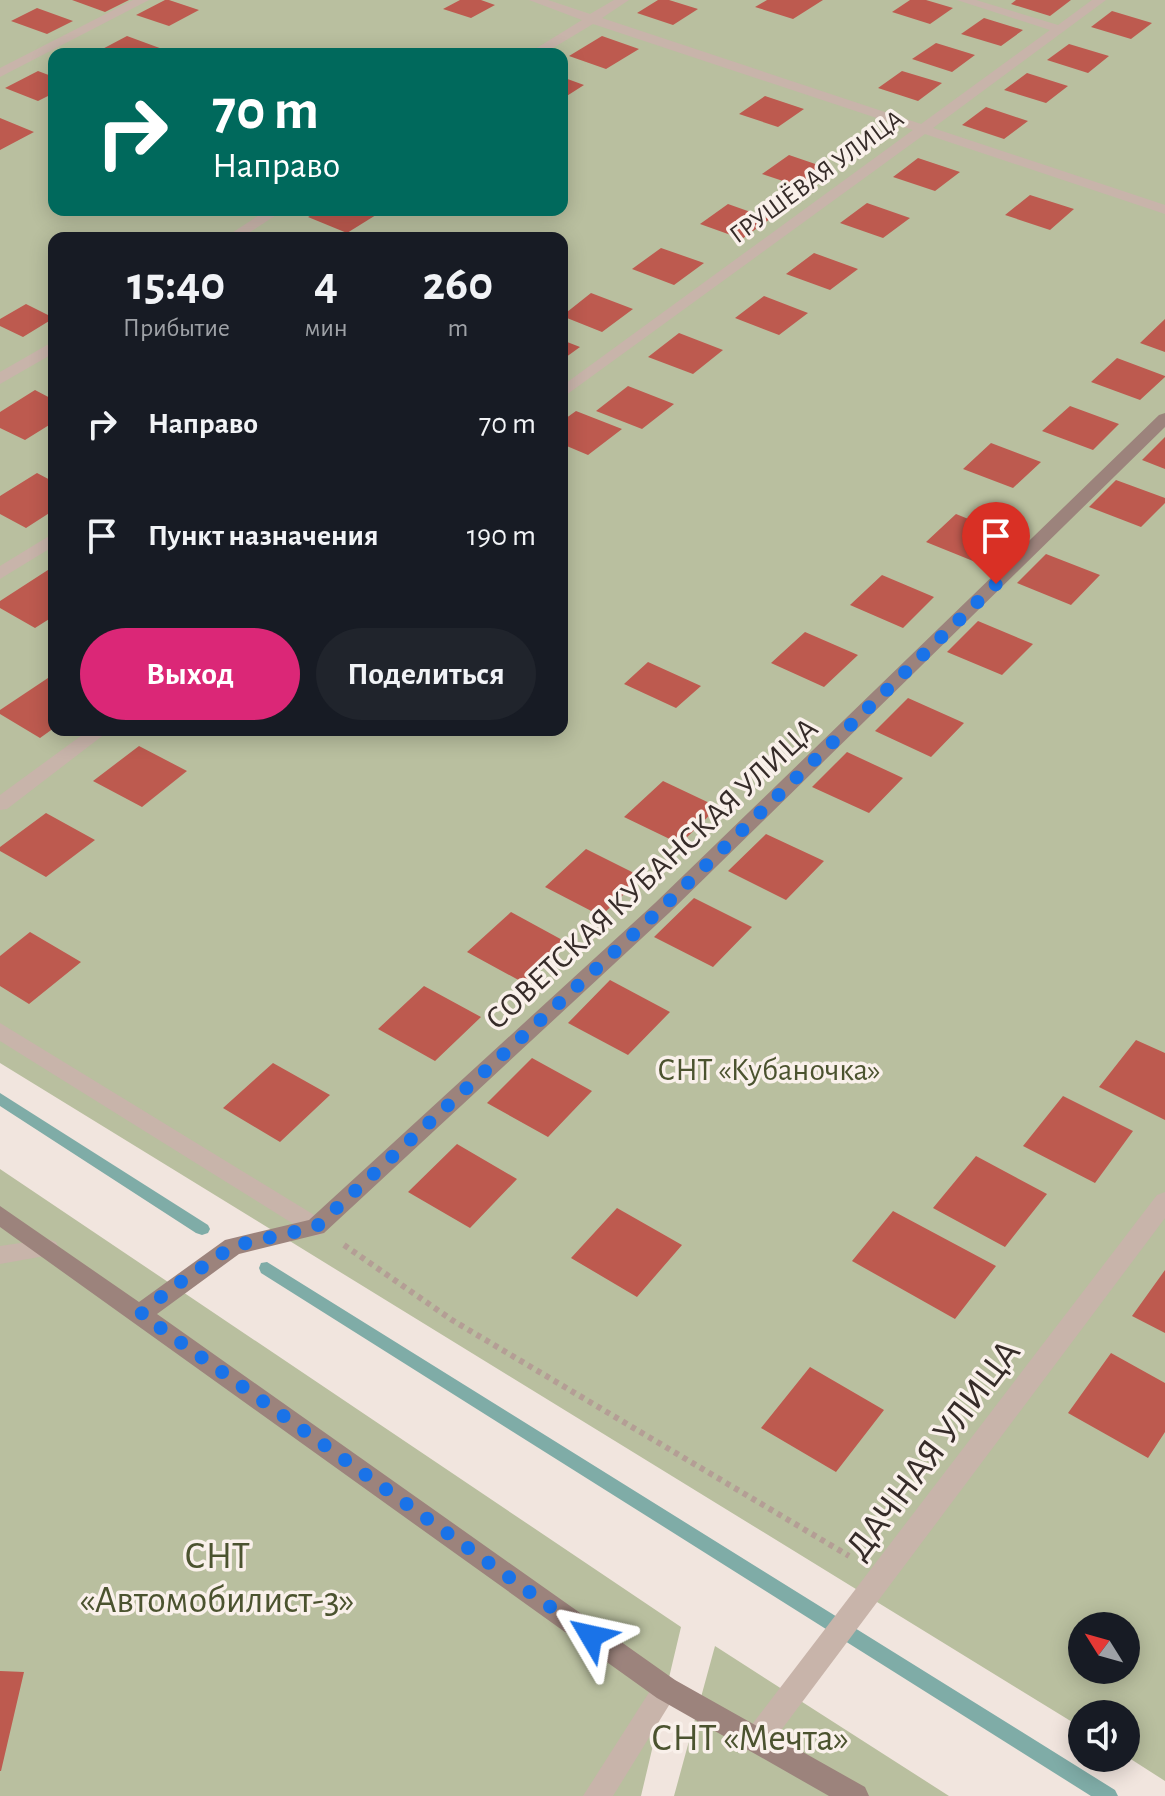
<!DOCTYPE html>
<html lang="ru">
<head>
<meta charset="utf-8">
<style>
  :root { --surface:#171b24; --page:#20242c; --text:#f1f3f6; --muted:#9ea1a6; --accent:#db2777 }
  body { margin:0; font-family:"Alegreya Sans",sans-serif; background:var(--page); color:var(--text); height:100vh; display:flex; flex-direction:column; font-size:30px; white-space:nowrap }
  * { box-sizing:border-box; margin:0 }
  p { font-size:26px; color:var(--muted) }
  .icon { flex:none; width:44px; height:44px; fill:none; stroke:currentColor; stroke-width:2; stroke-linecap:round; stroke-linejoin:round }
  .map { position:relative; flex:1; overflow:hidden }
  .details { position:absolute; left:48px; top:232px; width:520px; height:504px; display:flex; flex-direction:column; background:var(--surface); border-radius:16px; box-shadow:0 4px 20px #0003 }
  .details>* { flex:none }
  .top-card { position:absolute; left:48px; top:48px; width:520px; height:168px; border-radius:16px; box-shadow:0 4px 20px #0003; background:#00695c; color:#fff; overflow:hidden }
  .needle { width:52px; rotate:307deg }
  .buttons { position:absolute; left:1068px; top:1612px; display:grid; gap:16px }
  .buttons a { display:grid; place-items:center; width:72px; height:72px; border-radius:50%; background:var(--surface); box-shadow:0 4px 20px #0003; font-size:40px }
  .pin { position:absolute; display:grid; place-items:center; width:68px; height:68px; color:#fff; margin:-82px -34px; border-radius:50% 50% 50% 0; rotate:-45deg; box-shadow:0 0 8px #0007 }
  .pin .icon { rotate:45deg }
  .me { position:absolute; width:88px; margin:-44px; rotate:306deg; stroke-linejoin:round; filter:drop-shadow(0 0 6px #0008) }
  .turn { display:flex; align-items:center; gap:28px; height:168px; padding:0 32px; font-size:36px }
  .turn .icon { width:104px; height:104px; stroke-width:2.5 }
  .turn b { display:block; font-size:56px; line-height:68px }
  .eta { display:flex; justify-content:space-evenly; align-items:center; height:136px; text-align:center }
  .eta b { font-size:48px; font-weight:700; line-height:56px }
  .action { display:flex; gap:16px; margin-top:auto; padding:16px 32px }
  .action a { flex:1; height:92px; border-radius:48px; background:var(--accent); color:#fff; font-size:32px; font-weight:700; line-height:92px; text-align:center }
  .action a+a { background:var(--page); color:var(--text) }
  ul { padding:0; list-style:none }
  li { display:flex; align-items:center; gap:24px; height:112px; padding:0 32px }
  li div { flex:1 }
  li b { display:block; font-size:30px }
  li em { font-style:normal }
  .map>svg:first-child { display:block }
</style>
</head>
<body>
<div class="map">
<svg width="1165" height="1796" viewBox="0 0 1165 1796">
  <rect width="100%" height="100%" fill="#f1e5de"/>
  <path fill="#b9bf9f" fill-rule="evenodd" d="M0,0h1165v1781l-39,-25v-42h-44v14l-1082,-665zM54,54h508v156h-508zM54,238h508v492h-508zM1082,1626h44v44h-44z
    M0,1169l681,458 -40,169h-641z
    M715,1646l234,150h-275z"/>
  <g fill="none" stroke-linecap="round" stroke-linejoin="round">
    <path fill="#7faca7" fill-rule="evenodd" d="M0,1093l208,132 2,4 -2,4 -6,2 -6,-2 -196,-127z
      M267,1262l848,528 3,6h-27l-830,-523 -2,-5 2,-5z"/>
  </g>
  <path fill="#bd5a4f" d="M72,0h57l-24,12z
    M165,0h4l30,10 -30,16 -33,-11z
    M460,0h21l14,5 -24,13 -28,-9z
    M658,0h11l29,9 -25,16 -36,-12z
    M767,0h56l-30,19 -38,-12z
    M910,0h16l27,8 -23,16 -38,-12z
    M1016,0h55l-21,16 -39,-12z
    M37,8l36,13 -26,13 -36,-13z
    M1112,11l40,12 -21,16 -40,-12z
    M984,18l39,12 -22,16 -40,-12z
    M127,36l38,14 -8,4h-64z
    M602,36l37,13 -33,20 -37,-13z
    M936,43l39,12 -23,17 -40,-13z
    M1069,44l40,12 -21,17 -41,-13z
    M38,71l16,6v16l-16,8 -33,-13z
    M902,71l40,12 -24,18 -40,-13z
    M1027,73l41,13 -22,17 -42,-13z
    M562,77l22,8 -22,14z
    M765,96l39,13 -26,18 -39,-13z
    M986,107l42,14 -24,18 -42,-14z
    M0,118l34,14 -34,18z
    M789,155l41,14 -26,19 -42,-14z
    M918,158l42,14 -25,19 -42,-14z
    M1030,195l44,14 -24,21 -45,-15z
    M867,203l43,15 -27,20 -43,-15z
    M728,204l42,15 -28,20 -42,-15z
    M320,210h64l-37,23 -39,-16z
    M661,248l43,15 -30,22 -42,-16z
    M814,253l44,16 -28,21 -44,-16z
    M591,293l42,16 -31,23 -40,-16z
    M764,296l44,17 -29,22 -44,-17z
    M26,304l28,14 -31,19 -23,-11v-7z
    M1165,319v33l-25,-9z
    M679,333l44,17 -30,24 -45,-17z
    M562,340l18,7 -18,13z
    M1117,358l48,18v1l-25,23 -49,-18z
    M628,386l46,18 -32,25 -46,-18z
    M35,390l19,10v22l-29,18 -25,-12v-16z
    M1070,406l49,18 -26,26 -51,-19z
    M576,411l46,18 -34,26 -26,-11v-23z
    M1165,437v32l-23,-9z
    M991,443l50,19 -28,26 -50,-19z
    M37,473l17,9v28l-28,18 -26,-14v-18z
    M1116,480l49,18v5l-24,24 -52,-20z
    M956,514l52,21 -30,28 -52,-21z
    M1046,554l54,21 -29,30 -54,-22z
    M51,568l3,2v46l-19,12 -35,-20v-7z
    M882,575l52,22 -31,31 -53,-23z
    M978,621l55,23 -31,31 -55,-23z
    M805,632l53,23 -34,32 -53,-24z
    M648,662l53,24 -25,22 -52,-24z
    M54,674v54l-14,10 -40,-24v-4z
    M908,698l56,25 -33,34 -56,-26z
    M139,746l48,25 -45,36 -49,-26z
    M847,752l56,26 -34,35 -57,-26z
    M663,781l55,26 -38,37 -56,-27z
    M46,813l49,27 -49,37 -46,-26v-4z
    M766,834l58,27 -38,39 -58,-29z
    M586,849l56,28 -41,39 -56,-29z
    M694,898l58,29 -39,40 -59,-30z
    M511,912l55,30 -42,41 -57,-31z
    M30,932l51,30 -52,42 -29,-18v-30z
    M610,980l60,32 -42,43 -60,-32z
    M424,986l57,31 -46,44 -57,-32z
    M1136,1040l29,13v67l-66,-33z
    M532,1058l60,33 -44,46 -61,-34z
    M273,1063l57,32 -50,47 -57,-34z
    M1063,1096l70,35 -38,52 -72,-37z
    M457,1144l60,35 -47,49 -62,-36z
    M976,1156l71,38 -42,53 -72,-39z
    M617,1208l65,37 -45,52 -66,-39z
    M893,1211l103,55 -41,53 -103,-58z
    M1165,1270v63l-33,-17z
    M1111,1353l54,30v49l-17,26 -80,-45z
    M810,1367l74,43 -48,62 -75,-44z
    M0,1671l24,1 -23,99h-1z"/>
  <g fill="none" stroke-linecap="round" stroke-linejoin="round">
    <path stroke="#b49e95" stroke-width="6" stroke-dasharray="5 5" stroke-linecap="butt" d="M344,1245l108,75 397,236"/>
    <path fill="#c8b4aa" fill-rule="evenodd" d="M133,0h16l-149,77v-9z
      M529,0h19l42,14 24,-14h15l-27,18 319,106 129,-94 -93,-30h19l82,25 34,-25h14l-173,128 232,77v9l-240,-80 -363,264v-12l351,-256 -320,-106 -50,30h-16l55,-34z
      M267,210h17l-43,28h-17z
      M54,341v12l-54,31v-12z
      M54,533v13l-54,33v-13z
      M89,730h21l-103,79 -7,1v-15z
      M0,1023l324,198 3,6 -3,6 -8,3 -8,-3 -308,-192z
      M1165,1192v26l-398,531 -10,4 -10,-4 -3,-9 3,-9 410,-536z
      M48,1239l8,3 3,6 -3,6 -56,10v-18z
      M666,1677l9,3 4,9 -66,107h-30l74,-116z"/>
    <path fill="#9c837c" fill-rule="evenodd" d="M1165,413v14l-496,486 -345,320 -85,21 -82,60 518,366 190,107 4,9h-40l-172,-98 -657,-471v-21l139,96 86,-62 84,-20 346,-317 504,-488z"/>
  </g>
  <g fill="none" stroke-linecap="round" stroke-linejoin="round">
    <path stroke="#1a73e8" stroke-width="14" stroke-dasharray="0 25.2" d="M591,1636l-450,-322 28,-24 64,-44 83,-19 346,-319 334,-324"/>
  </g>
  <g text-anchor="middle" stroke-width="7" stroke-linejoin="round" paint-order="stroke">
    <g font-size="26" fill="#362c29" stroke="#f9f0ea">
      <text transform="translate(816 176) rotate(-36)" y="9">ГРУШЁВАЯ УЛИЦА</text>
    </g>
    <g font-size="32" fill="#362c29" stroke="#f9f0ea">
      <text transform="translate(651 873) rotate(-43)" y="11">СОВЕТСКАЯ КУБАНСКАЯ УЛИЦА</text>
    </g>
    <g font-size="32" fill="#4b532f" stroke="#f9f0ea">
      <text x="769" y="1080">СНТ «Кубаночка»</text>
    </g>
    <g font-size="38" fill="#362c29" stroke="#f9f0ea">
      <text transform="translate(932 1449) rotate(-53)" y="13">ДАЧНАЯ УЛИЦА</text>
    </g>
    <g font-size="38" fill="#4b532f" stroke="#f9f0ea">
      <text x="217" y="1568">СНТ<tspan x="217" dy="44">«Автомобилист-3»</tspan></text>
      <text x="750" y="1750">СНТ «Мечта»</text>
    </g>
  </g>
</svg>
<div class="buttons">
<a><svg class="needle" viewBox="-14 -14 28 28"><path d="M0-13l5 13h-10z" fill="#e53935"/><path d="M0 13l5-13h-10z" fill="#9ea1a6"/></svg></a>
<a><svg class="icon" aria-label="sound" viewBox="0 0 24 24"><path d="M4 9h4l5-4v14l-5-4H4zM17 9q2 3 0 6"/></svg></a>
</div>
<div class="pin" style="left:996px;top:584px;background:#d93025"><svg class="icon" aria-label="arrive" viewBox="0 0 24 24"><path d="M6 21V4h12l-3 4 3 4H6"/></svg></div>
<svg class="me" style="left:591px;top:1636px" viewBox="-20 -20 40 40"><path d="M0-17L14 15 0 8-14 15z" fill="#1a73e8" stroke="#fff" stroke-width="4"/></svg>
<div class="top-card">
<div class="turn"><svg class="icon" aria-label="right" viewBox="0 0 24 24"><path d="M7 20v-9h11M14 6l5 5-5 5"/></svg><div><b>70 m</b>Направо</div></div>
</div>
<section class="details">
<div class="eta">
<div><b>15:40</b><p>Прибытие</p></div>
<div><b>4</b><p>мин</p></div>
<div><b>260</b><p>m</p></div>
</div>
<ul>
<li><svg class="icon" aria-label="right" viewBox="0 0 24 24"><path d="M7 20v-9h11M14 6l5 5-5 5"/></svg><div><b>Направо</b></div><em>70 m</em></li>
<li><svg class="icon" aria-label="arrive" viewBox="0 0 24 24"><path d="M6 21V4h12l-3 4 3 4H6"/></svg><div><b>Пункт назначения</b></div><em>190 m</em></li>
</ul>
<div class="action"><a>Выход</a><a>Поделиться</a></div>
</section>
</div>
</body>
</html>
